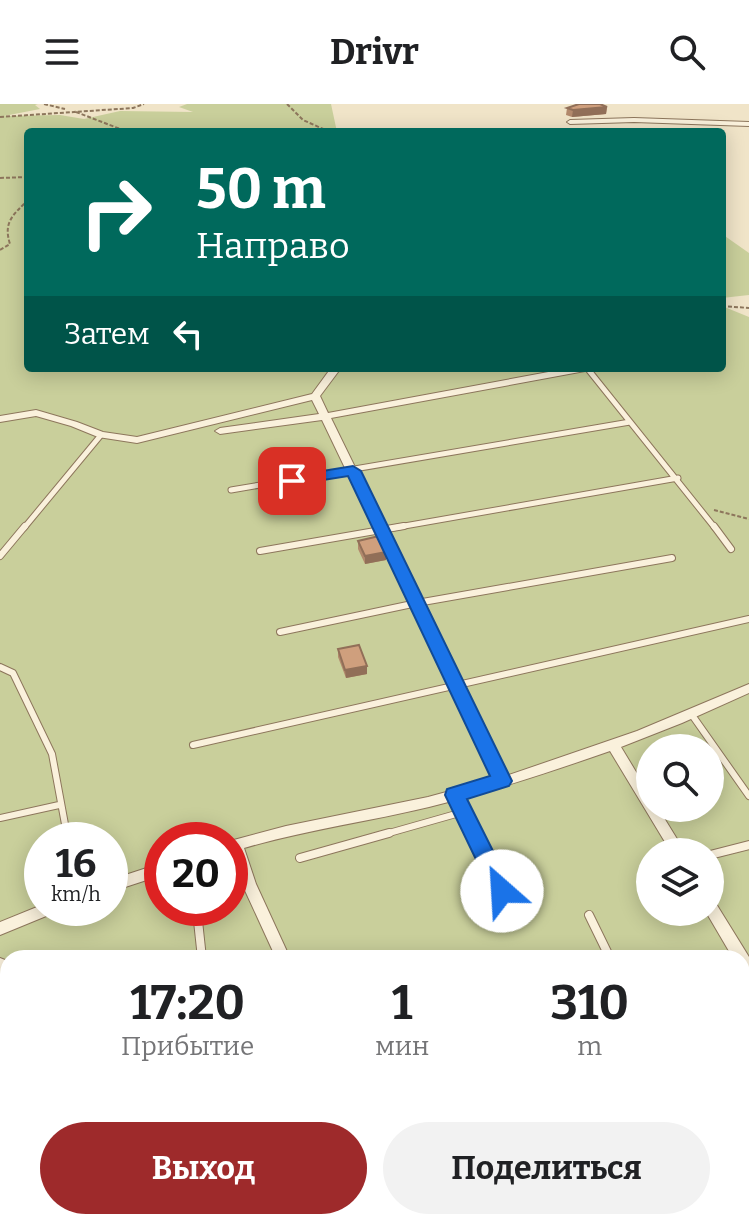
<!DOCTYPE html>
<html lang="ru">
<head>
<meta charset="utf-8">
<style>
  :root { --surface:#fff; --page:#f2f2f2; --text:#202124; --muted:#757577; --accent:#9e2a2b }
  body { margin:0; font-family:Bitter,serif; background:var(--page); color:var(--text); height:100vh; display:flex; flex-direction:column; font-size:30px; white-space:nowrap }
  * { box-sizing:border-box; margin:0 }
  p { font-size:26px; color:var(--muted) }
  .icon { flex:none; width:44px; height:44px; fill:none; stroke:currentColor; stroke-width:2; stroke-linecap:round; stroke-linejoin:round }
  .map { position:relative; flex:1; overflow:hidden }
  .side { position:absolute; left:0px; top:846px; width:750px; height:280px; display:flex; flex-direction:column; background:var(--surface); border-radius:24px 24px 0 0; box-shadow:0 4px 20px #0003 }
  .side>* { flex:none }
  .hud { position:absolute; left:24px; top:24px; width:702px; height:244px; border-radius:8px; box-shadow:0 4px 20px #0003; background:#00695c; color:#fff; overflow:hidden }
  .tools { position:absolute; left:636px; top:630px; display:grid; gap:16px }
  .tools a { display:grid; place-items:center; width:88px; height:88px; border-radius:50%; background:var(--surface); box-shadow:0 4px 20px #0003; font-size:40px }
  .speed { position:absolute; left:24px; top:718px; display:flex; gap:16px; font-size:40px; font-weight:700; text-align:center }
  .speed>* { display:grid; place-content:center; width:104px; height:104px; border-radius:50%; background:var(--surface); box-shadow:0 4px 20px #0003; line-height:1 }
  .speed small { font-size:20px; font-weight:400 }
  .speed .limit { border:12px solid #d22; background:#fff; color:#111 }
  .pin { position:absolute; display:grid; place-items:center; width:68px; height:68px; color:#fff; margin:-34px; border-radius:16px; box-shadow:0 4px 12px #0006 }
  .me { position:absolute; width:88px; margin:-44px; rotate:334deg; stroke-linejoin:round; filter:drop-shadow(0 0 6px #0008) }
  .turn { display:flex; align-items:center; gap:28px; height:168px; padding:0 40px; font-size:36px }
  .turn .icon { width:104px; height:104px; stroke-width:2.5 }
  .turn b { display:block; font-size:56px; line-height:68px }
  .then { display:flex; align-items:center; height:76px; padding:0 40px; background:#0003; gap:16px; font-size:30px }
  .eta { display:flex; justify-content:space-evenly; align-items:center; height:136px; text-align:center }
  .eta b { font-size:48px; font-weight:700; line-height:56px }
  .action { display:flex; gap:16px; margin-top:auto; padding:16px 40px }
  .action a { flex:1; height:92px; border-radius:48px; background:var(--accent); color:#fff; font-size:32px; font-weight:700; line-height:92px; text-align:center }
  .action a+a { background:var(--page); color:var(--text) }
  header { display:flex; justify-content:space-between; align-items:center; height:104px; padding:0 40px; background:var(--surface); font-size:36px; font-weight:700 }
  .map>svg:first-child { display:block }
</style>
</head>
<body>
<header><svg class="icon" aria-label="menu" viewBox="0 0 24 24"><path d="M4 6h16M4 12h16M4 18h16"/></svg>Drivr<svg class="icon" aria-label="search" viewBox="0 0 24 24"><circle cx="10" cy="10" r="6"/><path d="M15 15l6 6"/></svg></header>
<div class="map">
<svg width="749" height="1126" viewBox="0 0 749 1126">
  <rect width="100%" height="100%" fill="#f0e4c8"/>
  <path fill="#c9cf9b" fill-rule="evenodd" d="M0,0h38l-3,1 5,4 -36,7 56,-1 24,4 36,-8 73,1 -14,-5 8,-3h144l6,28h-309v236h694v-62l27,11v913h-749zM650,644h60v60h-60zM42,736h68v68h-68zM162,736h68v68h-68zM650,748h60v60h-60zM8,854h734v264h-734z
    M722,130l27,19v42l-27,3z"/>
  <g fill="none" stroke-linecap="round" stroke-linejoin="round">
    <defs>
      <path id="lane-far2" d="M587,264l128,160
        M231,386l399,-68
        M24,424l77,-93
        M393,424l285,-50"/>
      <path id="lane-far1" d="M714,422l17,23
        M260,447l144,-25
        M0,452l25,-30
        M280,528l137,-29 255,-45
        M0,563l13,6 39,81 15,81
        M692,611l57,81
        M193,641l556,-126
        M455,691l20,40
        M0,714l59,-13
        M382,731l81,-23"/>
      <path id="lane" d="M66,729l2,7
        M474,729l41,84
        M710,751l39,-10
        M300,754l89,-25
        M230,789l19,-9
        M589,811l21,43
        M202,854l-4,-37 9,-13
        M742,1116l5,10"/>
      <path id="street" d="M634,14l115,4v4l-115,-4 -64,2 -3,-2 3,-2z
        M331,264h10l-21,28 8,17 242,-45h20l-5,3 -254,47 175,358 131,-45 112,-47v9l-67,30 -61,24 29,48v13h8l27,44h-14l-61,-101c-60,21 -120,41 -181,56 -62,15 -124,23 -185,41l12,36 34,74h-14l-34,-74 -11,-32 -1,1v-12l56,-15 142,-29 66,-18 -172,-359 -102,14 -5,-3 5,-3 99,-14 -7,-14 -175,43 -39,-6 -27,-11 -35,-10 -36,6v-6l36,-6 41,12 26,10 34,5 175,-43z
        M162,759v12l-52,17v-12z
        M710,796l5,2 34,55v21l-7,-5v-15h-9l-27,-46h4z
        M42,801v3h16l-2,4 -56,23v-13z
        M0,854l5,2 3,6v23l-5,-2 -3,-6z
        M102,1118h18l1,8h-18z
        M346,1118h18l3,8h-18z
        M608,1118h18l4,8h-18z"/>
    </defs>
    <use href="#lane-far2" stroke="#8d765c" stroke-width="7"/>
    <use href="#lane-far1" stroke="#8d765c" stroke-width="8"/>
    <use href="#lane" stroke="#8d765c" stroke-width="10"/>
    <use href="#street" stroke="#8d765c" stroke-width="2"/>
    <path stroke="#8d765c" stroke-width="2" stroke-dasharray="4 2" stroke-linecap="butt" d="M44,0l21,5
      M287,0l16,16 27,12
      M76,8l52,20
      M0,13l133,-9 11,-4
      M0,74l28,-1
      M0,146l10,-6c-7,-22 3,-29 18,-44
      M722,202l27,2
      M714,406l35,9"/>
    <use href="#lane-far2" stroke="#faf1dc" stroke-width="5"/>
    <use href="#lane-far1" stroke="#faf1dc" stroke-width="6"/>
    <use href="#lane" stroke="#faf1dc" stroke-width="8"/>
    <use href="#street" fill="#faf1dc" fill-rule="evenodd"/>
  </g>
  <path fill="#b2896c" d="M607,3l-1,7 -34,3 -6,-2 1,-7z
    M358,437l28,11v8l-21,4 -7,-15z
    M338,545l29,25 -21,4 -8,-21z"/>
  <path fill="#916f58" d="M607,3l-1,7 -34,3 1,-7z
    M386,448v8l-21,4v-8z
    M367,562v8l-21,4 -1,-8z"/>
  <path fill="#cf9f7d" stroke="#916f58" stroke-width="2" d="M579,0h21l7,3 -34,3 -6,-2z
    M379,432l7,16 -21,4 -7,-15z
    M359,541l8,21 -22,4 -7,-21z"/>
  <path fill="#1a73e8" stroke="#114b97" stroke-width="2" d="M353,362l8,5 151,310 -3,5 -42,13 46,92 -4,6 -7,3 -8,-3 -49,-102 2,-6 43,-13 -142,-300 -56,9 -7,-4 7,-5z"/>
</svg>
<div class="tools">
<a><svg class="icon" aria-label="search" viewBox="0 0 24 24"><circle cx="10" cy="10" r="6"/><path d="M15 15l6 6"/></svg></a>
<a><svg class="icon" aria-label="layers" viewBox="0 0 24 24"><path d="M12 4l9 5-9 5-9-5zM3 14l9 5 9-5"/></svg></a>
</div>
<div class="speed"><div>16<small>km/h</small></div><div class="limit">20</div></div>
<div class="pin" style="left:292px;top:377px;background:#d93025"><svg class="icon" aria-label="arrive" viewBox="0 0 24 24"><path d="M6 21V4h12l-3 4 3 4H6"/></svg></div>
<svg class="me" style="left:502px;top:787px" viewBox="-20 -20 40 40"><circle r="19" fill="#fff"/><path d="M0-13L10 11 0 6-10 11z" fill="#1a73e8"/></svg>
<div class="hud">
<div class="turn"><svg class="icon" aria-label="right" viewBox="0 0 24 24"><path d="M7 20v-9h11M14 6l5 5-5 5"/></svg><div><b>50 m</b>Направо</div></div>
<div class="then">Затем<svg class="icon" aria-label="left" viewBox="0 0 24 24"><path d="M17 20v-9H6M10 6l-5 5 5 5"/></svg></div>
</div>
<section class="side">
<div class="eta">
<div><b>17:20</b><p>Прибытие</p></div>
<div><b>1</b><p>мин</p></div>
<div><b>310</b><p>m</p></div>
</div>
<div class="action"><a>Выход</a><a>Поделиться</a></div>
</section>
</div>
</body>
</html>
